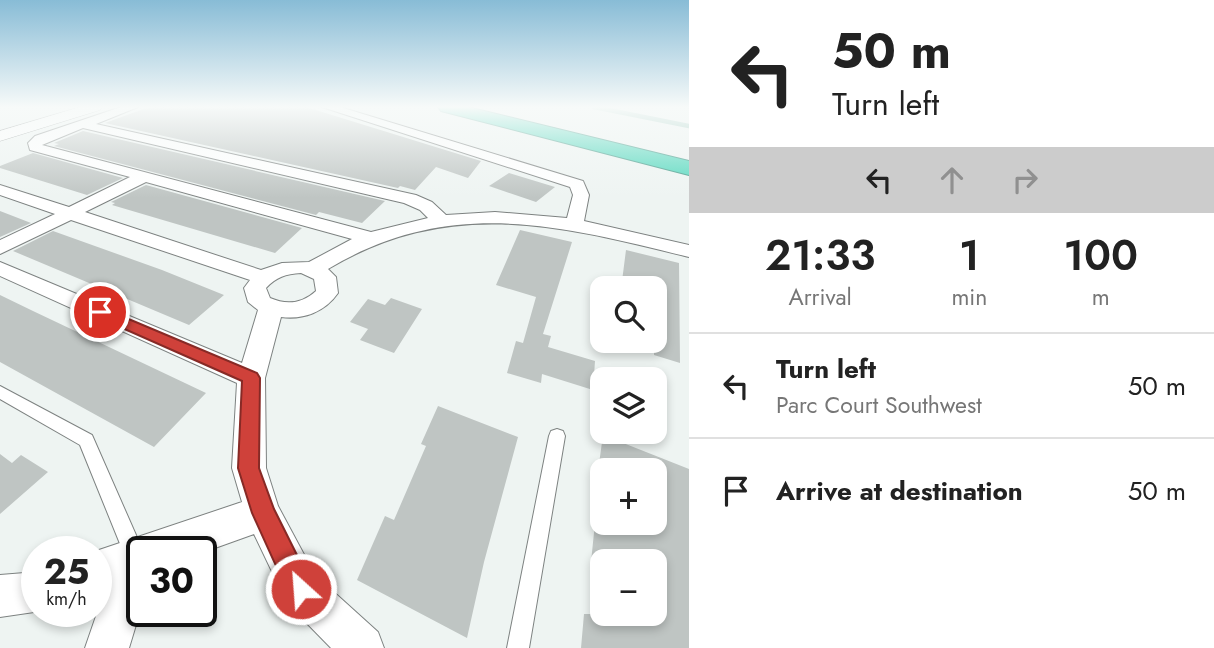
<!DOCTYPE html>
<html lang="en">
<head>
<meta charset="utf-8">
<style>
  :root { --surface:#fff; --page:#f6f6f6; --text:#222; --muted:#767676; --line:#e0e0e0 }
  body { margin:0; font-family:Jost,sans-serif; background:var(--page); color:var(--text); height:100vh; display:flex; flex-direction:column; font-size:26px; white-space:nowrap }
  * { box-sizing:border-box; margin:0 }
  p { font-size:23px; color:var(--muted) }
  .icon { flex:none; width:38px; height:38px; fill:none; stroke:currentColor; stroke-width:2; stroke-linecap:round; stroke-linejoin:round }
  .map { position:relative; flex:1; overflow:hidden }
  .sheet { display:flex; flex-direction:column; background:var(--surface); width:525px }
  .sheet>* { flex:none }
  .top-card { background:#fff; color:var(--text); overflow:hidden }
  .buttons { position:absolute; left:590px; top:276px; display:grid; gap:14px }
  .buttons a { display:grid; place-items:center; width:77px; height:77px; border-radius:14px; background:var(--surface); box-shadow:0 4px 10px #0003; font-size:35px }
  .speed { position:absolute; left:21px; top:536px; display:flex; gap:14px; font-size:35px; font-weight:700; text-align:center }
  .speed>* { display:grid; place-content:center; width:91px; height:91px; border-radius:50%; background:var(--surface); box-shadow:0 4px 10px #0003; line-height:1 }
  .speed small { font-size:18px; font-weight:400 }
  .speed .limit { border:4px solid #111; border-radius:10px; background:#fff; color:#111 }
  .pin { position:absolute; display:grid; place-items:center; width:60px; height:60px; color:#fff; margin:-30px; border:4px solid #fff; border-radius:50%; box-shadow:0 2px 7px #0007 }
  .me { position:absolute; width:77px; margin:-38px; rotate:334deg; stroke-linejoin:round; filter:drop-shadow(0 0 5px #0008) }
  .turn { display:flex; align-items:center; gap:24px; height:147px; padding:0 28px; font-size:32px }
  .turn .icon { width:91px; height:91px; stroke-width:2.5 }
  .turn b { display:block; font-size:49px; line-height:60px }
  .lanes { display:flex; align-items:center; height:66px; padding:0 28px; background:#0003; justify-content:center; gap:35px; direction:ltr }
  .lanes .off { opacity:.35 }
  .eta { display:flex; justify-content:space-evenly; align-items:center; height:119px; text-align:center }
  .eta b { font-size:42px; font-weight:600; line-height:49px }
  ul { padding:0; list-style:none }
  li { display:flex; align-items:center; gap:21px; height:105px; padding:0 28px; border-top:2px solid var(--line) }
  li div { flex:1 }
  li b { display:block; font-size:26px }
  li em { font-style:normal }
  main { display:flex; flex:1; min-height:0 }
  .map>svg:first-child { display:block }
</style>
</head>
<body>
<main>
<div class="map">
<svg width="689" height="648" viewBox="0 0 689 648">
  <rect width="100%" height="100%" fill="#eef4f2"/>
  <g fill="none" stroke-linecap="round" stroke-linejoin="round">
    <path stroke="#99c7bb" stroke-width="4.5" d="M594,107l95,19"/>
  </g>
  <path fill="#bfc5c3" d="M149,107h157l175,54 -13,17 -32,-11 -21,23 -15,-4 -2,2 -293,-65z
    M83,131l302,70 -23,22 -43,-11 -3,3 -262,-69 5,-2 -5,-1z
    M33,153l90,25 -36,17 -87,-27v-2z
    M509,173l46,14 -19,15 -47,-16z
    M146,185l156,43 -27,25 -163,-48 3,-2 -4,-1z
    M0,211l31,12 -31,14z
    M520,230l52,12 -29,92 8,2 -3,11 47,14 -2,29 -51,-16 -1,9 -34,-10 9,-32 7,2 13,-46 -40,-12z
    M53,231l109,39 62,25 -35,30 -176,-74z
    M626,250l53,13 1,100 -26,-8v-66h-33z
    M0,295l33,16 173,82 -52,54 -154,-85z
    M391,298l31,11 -28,44 -34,-13 8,-11 -18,-7 18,-23 17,6z
    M438,406l80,31 -34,125 -17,76 -110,-58 28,-64 9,4 32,-74 -5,-2z
    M603,435l86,34v179h-108l3,-34h70v-52h-63l4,-39h59v-52h-56z
    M0,454l12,9 9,-8 27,17 -48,42z"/>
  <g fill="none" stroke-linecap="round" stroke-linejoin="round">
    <defs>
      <path id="service" d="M0,386l92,49 51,116 -2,10 -7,3 -7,-3 -47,-116 -80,-46z
        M557,429l6,2 2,5 -36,212h-22l42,-212 2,-5z"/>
      <path id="minor" d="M121,107h17l-42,17 320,71 16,7 14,13 49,-3 72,6 6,-23 -3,-8 -248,-80h18l243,74 6,14 -5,26 105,24v12c-130,-32 -239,-61 -361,12l8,8 2,16c-13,19 -35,27 -57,24l-16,61 1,90 12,38 37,69 63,57 6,16h-53l-44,-45 -33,-69 -53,19 -59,-2v54l-13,43h-44l21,-61 -10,4v-40l146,-49 -10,-34 5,-85 -237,-107v-14l242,101 16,-53 -10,-8 -4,-14 6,-8 -179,-60 -71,34v-14l55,-26 -55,-19v-10l69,22 61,-30 -100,-27 -2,-7 7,-7zM83,128l321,75 16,7 8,8 -57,14 -329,-87zM146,182l206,57 -43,23 -27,1 -21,7 -176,-58zM301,273l13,6 2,12c-14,13 -30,14 -46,7l-4,-10c10,-11 20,-14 35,-15z
        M37,572v39h4l-41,6v-42z"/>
      <path id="tertiary" d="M80,107h22l-2,3 -100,31v-10z"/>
      <path id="motorway" d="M438,107h30l221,54v14l-248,-64z"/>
    </defs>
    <use href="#service" stroke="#7d8281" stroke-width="2"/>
    <use href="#minor" stroke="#7d8281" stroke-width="2"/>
    <use href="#tertiary" stroke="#7d8281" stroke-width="1"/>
    <use href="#motorway" stroke="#429a88" stroke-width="2"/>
    <use href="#service" fill="#fff" fill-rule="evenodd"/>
    <use href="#minor" fill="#fff" fill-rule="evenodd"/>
    <use href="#tertiary" fill="#fff" fill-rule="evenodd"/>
    <use href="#motorway" fill="#51d7bc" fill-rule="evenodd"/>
  </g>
  <linearGradient id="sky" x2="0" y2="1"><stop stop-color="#88bcd6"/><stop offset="0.54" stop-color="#f7faf9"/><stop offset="1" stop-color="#f7faf9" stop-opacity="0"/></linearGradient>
  <rect width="689" height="198" fill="url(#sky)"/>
  <path fill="#cf413a" stroke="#872a26" stroke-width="2" d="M100,307l157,66 3,5 -1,90 15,41 40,80 -4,10 -9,3 -10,-3 -39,-86 -14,-45 4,-87 -147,-65 -2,-4 2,-4z"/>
</svg>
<div class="buttons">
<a><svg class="icon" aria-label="search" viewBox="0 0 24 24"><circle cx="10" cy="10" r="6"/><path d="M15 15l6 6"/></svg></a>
<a><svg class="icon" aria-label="layers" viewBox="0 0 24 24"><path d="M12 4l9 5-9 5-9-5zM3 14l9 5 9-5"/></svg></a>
<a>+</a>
<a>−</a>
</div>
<div class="speed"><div>25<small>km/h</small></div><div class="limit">30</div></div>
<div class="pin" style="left:100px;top:312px;background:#d93025"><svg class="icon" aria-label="arrive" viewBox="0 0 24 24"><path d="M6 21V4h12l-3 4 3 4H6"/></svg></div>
<svg class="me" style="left:301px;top:589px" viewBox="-20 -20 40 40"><circle r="17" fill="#cf413a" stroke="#fff" stroke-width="3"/><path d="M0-11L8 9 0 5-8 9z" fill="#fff"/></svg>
</div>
<section class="sheet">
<div class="top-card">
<div class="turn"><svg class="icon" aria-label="left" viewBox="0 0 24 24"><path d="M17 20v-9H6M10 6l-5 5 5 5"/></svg><div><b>50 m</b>Turn left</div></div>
<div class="lanes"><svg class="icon" aria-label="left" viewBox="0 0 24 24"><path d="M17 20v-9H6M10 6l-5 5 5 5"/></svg><svg class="icon off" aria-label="ahead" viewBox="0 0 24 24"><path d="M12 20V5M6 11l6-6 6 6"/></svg><svg class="icon off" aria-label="right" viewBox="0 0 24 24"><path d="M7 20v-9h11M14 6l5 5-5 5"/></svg></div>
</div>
<div class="eta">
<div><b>21:33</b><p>Arrival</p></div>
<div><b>1</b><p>min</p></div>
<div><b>100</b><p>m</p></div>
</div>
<ul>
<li><svg class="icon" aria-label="left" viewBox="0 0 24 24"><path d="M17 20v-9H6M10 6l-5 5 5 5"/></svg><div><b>Turn left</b><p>Parc Court Southwest</p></div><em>50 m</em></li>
<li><svg class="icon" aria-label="arrive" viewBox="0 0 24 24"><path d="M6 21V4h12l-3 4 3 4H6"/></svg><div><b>Arrive at destination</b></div><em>50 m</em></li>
</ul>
</section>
</main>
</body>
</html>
